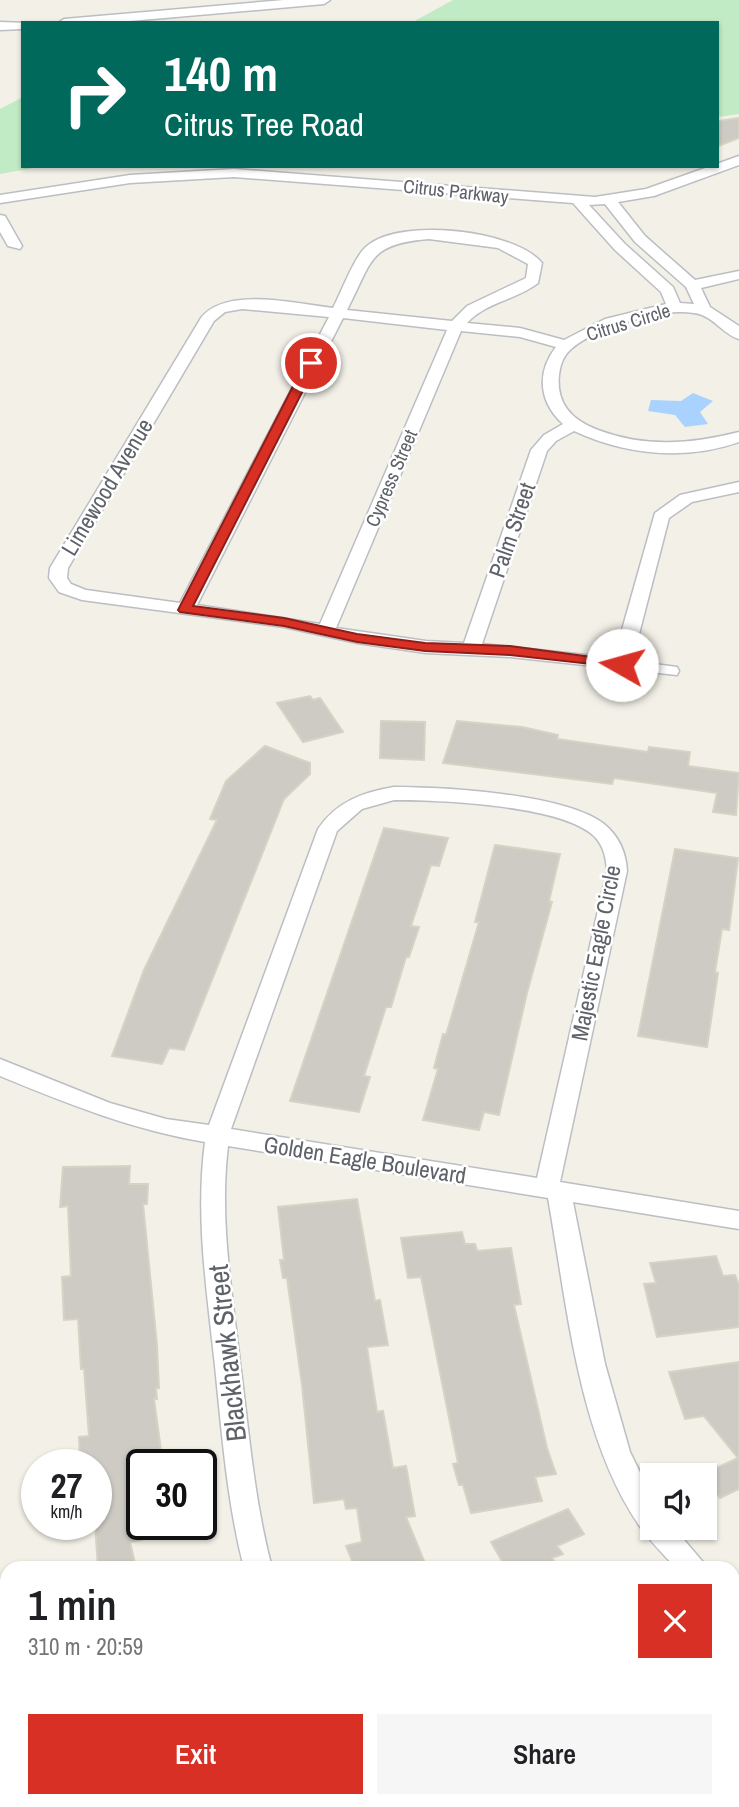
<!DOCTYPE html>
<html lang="en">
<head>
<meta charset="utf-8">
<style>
  :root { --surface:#fff; --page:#f6f6f6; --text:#202124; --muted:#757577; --accent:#d93025 }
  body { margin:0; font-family:"Archivo Narrow",sans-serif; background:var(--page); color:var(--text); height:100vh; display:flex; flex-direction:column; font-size:26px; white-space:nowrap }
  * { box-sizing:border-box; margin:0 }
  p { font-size:23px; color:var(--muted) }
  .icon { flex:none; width:38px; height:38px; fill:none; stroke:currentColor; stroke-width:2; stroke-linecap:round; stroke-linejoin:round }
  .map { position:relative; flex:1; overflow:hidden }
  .panel { position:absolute; left:0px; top:1561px; width:740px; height:247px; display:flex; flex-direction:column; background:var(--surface); border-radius:21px 21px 0 0; box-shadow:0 2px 5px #0004 }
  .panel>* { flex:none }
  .banner { position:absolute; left:21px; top:21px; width:698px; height:147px; border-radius:0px; box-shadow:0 2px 5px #0004; background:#00695c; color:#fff; overflow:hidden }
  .controls { position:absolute; left:640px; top:1463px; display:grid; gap:14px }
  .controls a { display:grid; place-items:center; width:77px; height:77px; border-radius:0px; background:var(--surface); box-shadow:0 2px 5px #0004; font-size:35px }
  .speed { position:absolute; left:21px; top:1449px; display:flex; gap:14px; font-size:35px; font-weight:700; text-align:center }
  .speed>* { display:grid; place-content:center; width:91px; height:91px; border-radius:50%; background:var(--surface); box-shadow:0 2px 5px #0004; line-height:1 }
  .speed small { font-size:18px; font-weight:400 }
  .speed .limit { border:4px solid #111; border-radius:10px; background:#fff; color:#111 }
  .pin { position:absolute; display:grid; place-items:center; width:60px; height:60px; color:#fff; margin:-30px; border:4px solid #fff; border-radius:50%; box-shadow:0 2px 7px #0007 }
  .me { position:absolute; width:77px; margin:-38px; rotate:277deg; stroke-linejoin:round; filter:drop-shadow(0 0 5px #0008) }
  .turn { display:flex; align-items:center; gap:24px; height:147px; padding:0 28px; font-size:32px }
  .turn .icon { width:91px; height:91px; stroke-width:2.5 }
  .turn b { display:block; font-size:49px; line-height:60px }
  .round { display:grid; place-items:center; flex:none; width:74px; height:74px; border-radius:0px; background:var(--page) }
  .summary { display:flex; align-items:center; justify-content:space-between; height:119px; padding:0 28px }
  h1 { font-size:42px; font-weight:600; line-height:52px }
  .action { display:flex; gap:14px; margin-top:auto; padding:14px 28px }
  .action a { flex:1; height:80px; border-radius:0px; background:var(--accent); color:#fff; font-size:28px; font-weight:600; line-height:80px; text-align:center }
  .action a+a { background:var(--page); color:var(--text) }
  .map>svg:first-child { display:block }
</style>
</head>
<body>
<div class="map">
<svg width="739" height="1807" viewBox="0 0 739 1807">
  <rect width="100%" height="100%" fill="#f2f0e7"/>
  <path fill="#c1ebc5" d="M453,0h286v114l-21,3v-94h-307z
    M23,97v69h21l-44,8v-65z"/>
  <path fill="#aad2ff" d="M693,393l20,8 -13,11 8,12 -23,3 -10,-12 -27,-4 3,-11 30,1z"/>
  <path fill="#cdcbc4" stroke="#d7d3c4" stroke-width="2" d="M739,118v20l-21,8v-25z
    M310,696l3,4 7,-2 23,34 -40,10 -26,-39z
    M381,721l44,1 -1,38 -44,-2z
    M457,721l65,6 36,8 -1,4 91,13 1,-5 41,5 -2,14 51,7 -3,42 -23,-3 4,-19 -103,-15 -2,6 -169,-21z
    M265,746l45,17v11l-26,25 -100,251 -15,-2 -7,16 -50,-8 32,-86 73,-150 -7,-1 16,-38z
    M384,828l64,10 -9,28 -8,-1 -20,61 8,1 -10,30h-3l-15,50h-5l-22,69 6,1 -11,35 -69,-11z
    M495,845l65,9 -11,47 3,1 -25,91 -28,122 -15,-3 -5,18 -56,-10 15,-51 -4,-1 9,-34 3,1 33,-113h-4z
    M675,849l63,9 -9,72 -7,-1 -7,43 3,1 -11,74 -69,-11z
    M130,1166l-1,18h19l-1,20h-4l14,141 2,43h-3l1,11h-3l9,66h-21v75l-12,2 6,26h-38l-3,-44 1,-59h-16l-1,-28 10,-1 -5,-67h-3l-3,-50 -14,1 -2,-43 9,-1 -3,-70 -8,1 3,-40z
    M357,1199l18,102 5,-1 8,45 -21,2 10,65 6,-1 10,57 13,-2 9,50 -9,1 21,51h-72l-9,-22 16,-4 -5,-34 -11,1 -2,-10 -30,4 -12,-118 -15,-107h-4l-3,-18h4l-6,-53z
    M462,1232l3,12h10l2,7 34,-3 10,56 -7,1 33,143 9,26 -21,3 7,24 -71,12 -8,-28h-4l-6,-21 5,-1 -37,-186 -13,1 -7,-40z
    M716,1256l7,20 12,-1 4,10v42l-82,10 -13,-53 12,-1 -6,-20z
    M739,1362v127l-19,9 -15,-18v-5h-4l37,-17 -34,-42 -19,3 -16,-47z
    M568,1509l16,25 -27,12 6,8 -11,4 7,10h-53l-15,-26z"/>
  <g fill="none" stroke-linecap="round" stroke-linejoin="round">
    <defs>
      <path id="minor" d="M284,0h46l-6,4 -217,19h-49l6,-4z
        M0,22l27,1h-4v6l-23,1z
        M739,156v9l-85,31 -36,6 27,34 50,44 44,-9v8l-38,9 9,19 29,19v13c-17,-5 -26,-24 -45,-26 -24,-4 -51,4 -73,11 -18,6 -39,14 -52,27 -6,6 -9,15 -10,24 -3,29 13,45 39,55 48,18 93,14 141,2v10c-54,19 -114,13 -165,-11l-18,10 -9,10 -65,193 132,14 41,-145 25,-18 59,-13v10l-47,10 -23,16 -37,143 45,6 2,4 -2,4 -167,-18 -84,-4 -69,-10 -73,-16 -202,-27 -23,-8 -10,-14 1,-10 151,-250c25,-32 96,-14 132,-10 8,-15 22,-53 34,-62 34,-29 148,-16 175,17l-4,20c-22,17 -52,19 -71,40l53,5 44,12 41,-21 61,-15 -5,-12 -46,-42 -42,-47 -339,-26 -104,6 -130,20v-8l130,-20 104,-6 361,28 51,-8zM605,204l30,38 51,45 8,17 -14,-1 -7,-16 -48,-43 -36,-39zM429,239l69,9 30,16 -2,14 -59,28 -15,15 -105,-11c26,-50 21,-66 82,-71zM242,309l87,8 -149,286 -94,-13 -15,-6 -4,-6 1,-10 146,-247 11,-9zM343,318l104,12 -127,294 -123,-19zM461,331l59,6 36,10c-20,26 -17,55 7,77l-19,11 -13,15 -67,193 -38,-2 -90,-13z
        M0,215l5,1 17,30 -2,3 -12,-3 -8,-14z
        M394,787c51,0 171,7 210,37 15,12 22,29 23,47l-67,311 179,29v18l-166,-27 32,162 25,88 23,47v29h21l34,40h-32c-12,-13 -25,-26 -35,-40 -63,-89 -74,-225 -93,-330l-320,-52c-9,73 4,144 12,217 9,69 14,137 32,205h-28c-17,-66 -22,-134 -29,-202 -8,-75 -20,-148 -10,-224 -72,-12 -137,-38 -205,-66v-17l110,44 56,16 43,6 109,-296c18,-27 45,-37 76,-42zM394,800c46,0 167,5 200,36 10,10 12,22 13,35l-70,307 -306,-49 106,-298 25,-22z
        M733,1590l6,2v28l-6,-2z
        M372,1801h33l3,6h-33z"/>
    </defs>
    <use href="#minor" stroke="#bbbec3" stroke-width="3"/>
    <use href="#minor" fill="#fff" fill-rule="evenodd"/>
  </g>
  <path fill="#d93025" stroke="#8d1f18" stroke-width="2" d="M311,359l6,4 -124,243 91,12 73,16 68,9 85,3 112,15 7,4 -2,3 -117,-13 -85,-4 -68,-9 -73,-16 -104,-14 -2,-2 127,-247z"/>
  <g text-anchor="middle" stroke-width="5" stroke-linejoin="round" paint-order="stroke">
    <g font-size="19" fill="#5e6269" stroke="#fff">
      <text transform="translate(456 191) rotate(6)" y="7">Citrus Parkway</text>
      <text transform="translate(628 322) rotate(-17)" y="7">Citrus Circle</text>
      <text transform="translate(391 478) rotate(-67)" y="7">Cypress Street</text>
    </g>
    <g font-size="23" fill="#5e6269" stroke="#fff">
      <text transform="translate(107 487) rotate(-59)" y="8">Limewood Avenue</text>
      <text transform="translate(512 530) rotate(-71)" y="8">Palm Street</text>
      <text transform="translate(596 953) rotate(-79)" y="8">Majestic Eagle Circle</text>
      <text transform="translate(365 1160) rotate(9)" y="8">Golden Eagle Boulevard</text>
    </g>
    <g font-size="28" fill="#5e6269" stroke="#fff">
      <text transform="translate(227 1353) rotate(-96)" y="10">Blackhawk Street</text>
    </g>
  </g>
</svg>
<div class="controls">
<a><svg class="icon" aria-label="sound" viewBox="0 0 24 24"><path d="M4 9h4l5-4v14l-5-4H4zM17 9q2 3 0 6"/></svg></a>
</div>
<div class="speed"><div>27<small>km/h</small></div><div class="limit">30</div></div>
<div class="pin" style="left:311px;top:363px;background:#d93025"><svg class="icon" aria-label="arrive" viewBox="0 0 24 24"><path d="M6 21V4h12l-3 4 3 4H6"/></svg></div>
<svg class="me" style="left:622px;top:665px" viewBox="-20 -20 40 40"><circle r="19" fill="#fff"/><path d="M0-13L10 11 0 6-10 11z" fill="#d93025"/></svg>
<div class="banner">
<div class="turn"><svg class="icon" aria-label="right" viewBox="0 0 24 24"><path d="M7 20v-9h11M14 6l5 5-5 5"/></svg><div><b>140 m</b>Citrus Tree Road</div></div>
</div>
<section class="panel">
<div class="summary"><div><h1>1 min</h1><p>310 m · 20:59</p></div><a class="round" style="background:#d93025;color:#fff"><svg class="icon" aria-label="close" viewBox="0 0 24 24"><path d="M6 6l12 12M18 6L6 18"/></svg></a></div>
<div class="action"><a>Exit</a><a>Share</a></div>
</section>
</div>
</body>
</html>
